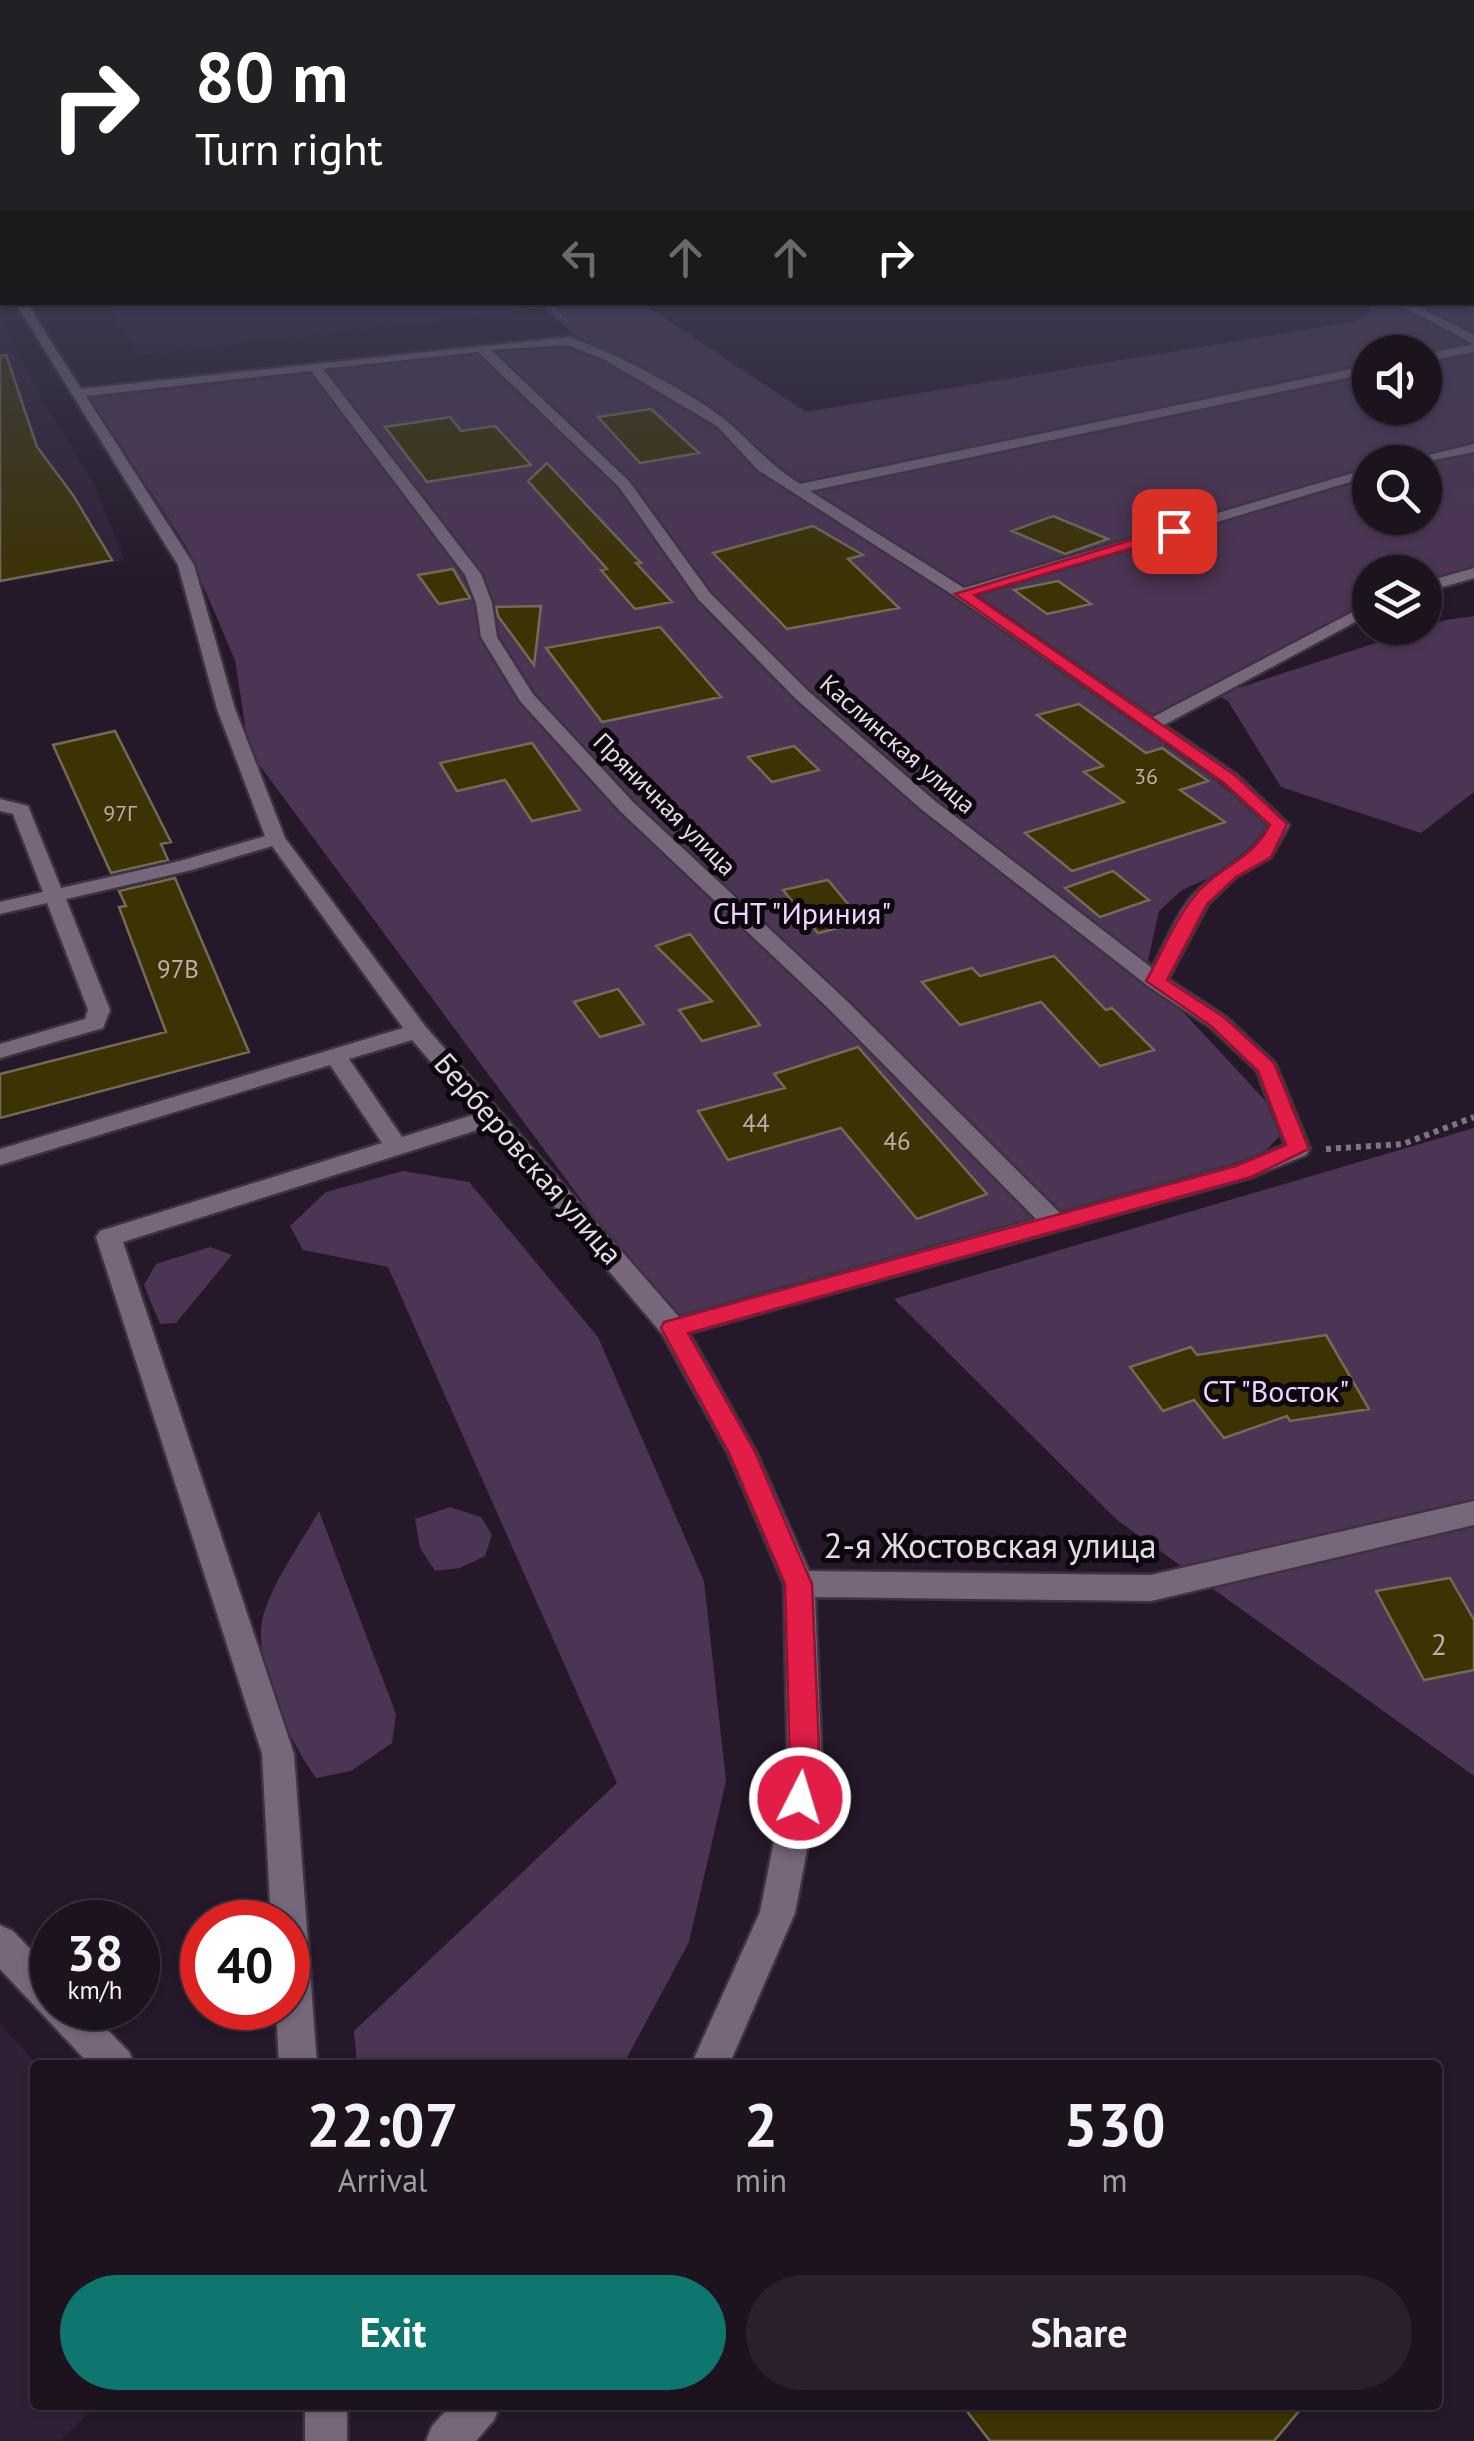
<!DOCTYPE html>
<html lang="en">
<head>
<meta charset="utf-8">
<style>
  :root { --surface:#1c131f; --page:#29202c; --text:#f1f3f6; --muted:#a09ea4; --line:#3a323d; --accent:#0f766e }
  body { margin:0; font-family:"PT Sans",sans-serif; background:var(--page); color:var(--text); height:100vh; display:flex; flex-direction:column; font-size:38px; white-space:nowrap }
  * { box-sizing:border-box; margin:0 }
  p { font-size:32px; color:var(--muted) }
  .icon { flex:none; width:55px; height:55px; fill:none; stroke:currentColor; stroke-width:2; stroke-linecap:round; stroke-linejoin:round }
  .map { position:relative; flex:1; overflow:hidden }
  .drawer { position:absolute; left:30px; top:2060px; width:1412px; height:350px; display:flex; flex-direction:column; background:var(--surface); border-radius:10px; box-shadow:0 2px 8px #0004,0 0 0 2px var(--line) }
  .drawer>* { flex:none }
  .guide { position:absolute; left:0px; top:0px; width:1475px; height:305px; box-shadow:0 2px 8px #0004,0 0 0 2px var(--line); background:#202124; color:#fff; overflow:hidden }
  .fabs { position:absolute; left:1352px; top:335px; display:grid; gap:20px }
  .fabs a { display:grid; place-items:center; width:90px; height:90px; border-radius:50%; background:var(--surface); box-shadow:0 2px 8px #0004,0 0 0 2px var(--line); font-size:50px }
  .speed { position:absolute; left:30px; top:1900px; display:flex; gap:20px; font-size:50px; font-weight:700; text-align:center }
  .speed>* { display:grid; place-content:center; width:130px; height:130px; border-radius:50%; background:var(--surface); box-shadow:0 2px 8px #0004,0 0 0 2px var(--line); line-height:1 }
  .speed small { font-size:25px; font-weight:400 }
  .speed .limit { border:15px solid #d22; background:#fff; color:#111 }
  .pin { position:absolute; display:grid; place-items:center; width:85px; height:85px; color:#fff; margin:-42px; border-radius:20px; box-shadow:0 5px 15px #0006 }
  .me { position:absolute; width:110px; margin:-55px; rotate:5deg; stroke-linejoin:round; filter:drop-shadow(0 0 8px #0008) }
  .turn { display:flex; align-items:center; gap:35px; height:210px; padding:0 30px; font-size:45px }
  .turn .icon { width:130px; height:130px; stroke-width:2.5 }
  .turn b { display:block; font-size:70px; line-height:85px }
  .lanes { display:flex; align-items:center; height:95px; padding:0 30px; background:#0003; justify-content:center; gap:50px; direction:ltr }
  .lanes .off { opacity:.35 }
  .eta { display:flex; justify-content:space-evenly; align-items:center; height:170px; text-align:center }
  .eta b { font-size:60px; font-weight:700; line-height:70px }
  .action { display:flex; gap:20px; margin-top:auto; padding:20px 30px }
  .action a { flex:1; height:115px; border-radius:60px; background:var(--accent); color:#fff; font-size:40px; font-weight:700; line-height:115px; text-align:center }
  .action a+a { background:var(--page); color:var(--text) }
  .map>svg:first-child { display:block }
</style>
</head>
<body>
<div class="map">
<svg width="1474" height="2441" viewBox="0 0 1474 2441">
  <rect width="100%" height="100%" fill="#251929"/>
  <path fill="#302036" d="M536,303l6,5 -403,48 -33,-53z
    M0,317l40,79 53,86 32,78 -125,23z
    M0,2024l38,41 -3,340h62l-37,36h-60z"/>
  <path fill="#4c3454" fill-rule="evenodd" d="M1474,247v331l-49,14v-20h-55v43l-144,77 220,-72 28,-4v176l-53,41 -140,-46 -53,-86 -10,-5 -65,34 118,96v24l-89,40 -23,21 -11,49 36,53 105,113 -31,33 -587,162 -422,-570 -14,-91 -49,-114 -99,-152 452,-51 37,-7 -37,-33 101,-1 166,110 552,-91 13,-11 -5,-7 106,-1zM1370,352h55v56h-55zM1370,462h55v56h-55z
    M1474,1128v648l-357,-256 -223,-221z
    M403,1171l66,11 129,155 106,244 22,200 -37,161 -66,123h-266l-3,-34 263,-248 -229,-516 -85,-17 -13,-24 36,-34z
    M210,1247l22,8 -56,68 -16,1 -16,-39 12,-21z
    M450,1507l31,10 11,18 -7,21 -25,12 -25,3 -15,-23 -5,-29z
    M319,1511l77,203 -4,29 -41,28 -35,7c-26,-36 -67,-120 -52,-165 11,-35 37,-70 55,-102z"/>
  <path fill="#3c3203" stroke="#716c55" stroke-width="2.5" d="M6,355l31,92 36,48 39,65 -112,21v-225z
    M651,409l48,44 -59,10 -42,-46z
    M450,417l11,14 34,-5 36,39 -104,17 -42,-55z
    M547,463l94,100h-5l36,39 -37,7 -34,-39 6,-1 -79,-88z
    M1053,516l55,23 -43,15 -53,-23z
    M813,526l50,29 -15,4 51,49 -112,21 -74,-76z
    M453,569l17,29 -31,6 -21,-29z
    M1058,581l33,23 -44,10 -33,-24z
    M541,606l-7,59 -36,-49 -2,-9z
    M660,627l61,70 -119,25 -56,-74z
    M1079,704l67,49 16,-5 46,33 -28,9 45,32 -153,49 -47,-38 99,-31 -40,-30 19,-6 -66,-51z
    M115,731l56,111 -10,2 7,16 -57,13 -58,-128z
    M532,743l48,67 -48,11 -27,-41 -48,11 -17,-28z
    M794,746l25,24 -47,12 -24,-25z
    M1113,871l36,29 -49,17 -35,-29z
    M175,878l74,174 -249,66v-44l166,-42 -47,-125 7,-1 -7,-15z
    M828,880l35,42 -45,11 -35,-43z
    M690,934l46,60 24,31 -58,16 -23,-31 33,-9 -56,-55z
    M1054,956l52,54 6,-2 42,42 -54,16 -59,-64 -81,23 -38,-43 50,-14 8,8z
    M618,989l26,35 -44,13 -26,-35z
    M858,1047l41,47 88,100 -70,25 -76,-91 -113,32 -30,-49 87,-23 -11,-14z
    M1326,1335l43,74 -79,12 -3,-5 -63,22 -30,-38 -31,11 -33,-44 61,-20 6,8z
    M1450,1578l24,42v50l-50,10 -48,-89z
    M962,2405h342l-30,36h-284z"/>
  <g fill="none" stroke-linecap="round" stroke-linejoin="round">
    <defs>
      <path id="minor" d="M1472,267h2v6h-2z
        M0,269h2v10h-2z
        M15,302h11l55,87 488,-52c38,12 130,59 160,86 26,23 40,41 71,61l570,-119v8l-560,118 154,97 406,-120v8l-396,119 179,122 217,-114v11l-206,111 73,50 52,50 -18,32 -35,20 -28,27 -40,75 58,38 49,46 35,86 -4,6 -54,22 -563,156 67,119 53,119 342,4 323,-74v24l-323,76 -336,-4 7,173 -27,143 -66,152h-38l69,-153 28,-142 -4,-186 -56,-131 -65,-118 -176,-208 -364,115 171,512 23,311h-38l-3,-57h12v-86h-17l-9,-168 -166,-517 4,-6 282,-88 -52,-78 -330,100v-16l403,-121 -131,-182 -80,24 -126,29 44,111 -7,18 -103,30v-14l85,-25 3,-9 -41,-107 -47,11v-12l43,-10 -30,-78 -13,-3v-12l28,7 33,82 119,-27 85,-25 -48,-127 -39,-144zM567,345l38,15 112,66 41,44 198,127 190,132 77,54 46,43c-18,32 -48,41 -74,67 -18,19 -30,51 -43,75l-217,-167 -127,-110 -98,-98 -81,-112 -138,-131zM478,352l141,135 79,112 98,100 125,110 227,177 62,41 47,44 28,74 -50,20 -175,48 -213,-212 -213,-198 -101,-109 -36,-57 -5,-34 -11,-29 -158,-205zM311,371l154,204 11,28 5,34 39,64 100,110 211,200 205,208 -357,98 -254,-291 -140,-188 -50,-129 -41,-144 -108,-169zM412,1040l64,74 -74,23 -53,-78z
        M1394,302h15l65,33v9z
        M1474,344v8l-49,10v-8z
        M1474,444v8l-50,10h-24z
        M1474,568v10l-49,14v-10z
        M0,1925l13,6 39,41v36h34l43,44 6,13h-45l-90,-96z
        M305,2405h42v36h-42z
        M451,2405h49l-6,15 -18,21h-50l6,-15z"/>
    </defs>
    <use href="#minor" stroke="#3d3340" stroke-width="5"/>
    <path stroke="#7f7582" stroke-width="2.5" stroke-dasharray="2.5 2.5" stroke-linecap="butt" d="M545,302l20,18"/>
    <path stroke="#7f7582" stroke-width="6" stroke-dasharray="5 5" stroke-linecap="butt" d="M1326,1149l77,-5 71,-27"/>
    <use href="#minor" fill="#76677b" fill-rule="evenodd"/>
  </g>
  <linearGradient id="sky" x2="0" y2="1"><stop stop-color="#140e17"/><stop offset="0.42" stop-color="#403e54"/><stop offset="1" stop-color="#403e54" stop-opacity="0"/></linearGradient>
  <rect width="1474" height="588" fill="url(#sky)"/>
  <path fill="#e11d48" stroke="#92132f" stroke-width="2.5" d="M1174,527l5,7 -205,61 262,181 51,48 -16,33 -35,20 -29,27 -40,76 58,38 49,45 35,86 -58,28 -563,156 67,119 57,132 8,186 -9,39 -11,4 -11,-4 -4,-11 5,-28 -5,-186 -56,-131 -68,-125 3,-6 572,-156 50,-21 -28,-74 -47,-45 -65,-45c15,-26 27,-58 46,-82 24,-32 59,-37 78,-74l-46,-42 -269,-189z"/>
  <g text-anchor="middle" stroke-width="10" stroke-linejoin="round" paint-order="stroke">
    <g font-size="22" fill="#b8b0ac">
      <text x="1146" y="784">36</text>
      <text x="120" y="821">97Г</text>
    </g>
    <g font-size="25" fill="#e2dae5" stroke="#0b070d">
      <text transform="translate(898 744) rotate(41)" y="9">Каслинская улица</text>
      <text transform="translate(665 804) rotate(45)" y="9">Пряничная улица</text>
    </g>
    <g font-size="25" fill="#b8b0ac">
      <text x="178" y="978">97В</text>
      <text x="756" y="1132">44</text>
      <text x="897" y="1150">46</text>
    </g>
    <g font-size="30" fill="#f3d4fe" stroke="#0b070d">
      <text x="802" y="924">СНТ "Ириния"</text>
      <text x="1276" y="1402">СТ "Восток"</text>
    </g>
    <g font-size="30" fill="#e2dae5" stroke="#0b070d">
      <text transform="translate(528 1159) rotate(49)" y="10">Берберовская улица</text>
    </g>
    <g font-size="30" fill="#b8b0ac">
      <text x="1439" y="1655">2</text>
    </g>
    <g font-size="35" fill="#e2dae5" stroke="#0b070d">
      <text x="990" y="1558">2-я Жостовская улица</text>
    </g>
  </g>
</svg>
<div class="fabs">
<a><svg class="icon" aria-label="sound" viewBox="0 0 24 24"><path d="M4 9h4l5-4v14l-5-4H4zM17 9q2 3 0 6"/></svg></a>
<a><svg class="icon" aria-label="search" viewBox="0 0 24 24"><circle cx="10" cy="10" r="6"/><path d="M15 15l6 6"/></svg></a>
<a><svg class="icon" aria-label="layers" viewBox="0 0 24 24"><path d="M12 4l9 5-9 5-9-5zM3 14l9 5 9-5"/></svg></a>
</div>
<div class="speed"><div>38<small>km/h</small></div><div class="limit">40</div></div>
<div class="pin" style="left:1174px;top:531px;background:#d93025"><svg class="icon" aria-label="arrive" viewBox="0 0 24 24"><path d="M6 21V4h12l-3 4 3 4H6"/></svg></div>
<svg class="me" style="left:800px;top:1798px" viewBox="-20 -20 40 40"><circle r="17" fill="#e11d48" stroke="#fff" stroke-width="3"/><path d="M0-11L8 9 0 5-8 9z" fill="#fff"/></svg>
<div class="guide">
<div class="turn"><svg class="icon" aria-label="right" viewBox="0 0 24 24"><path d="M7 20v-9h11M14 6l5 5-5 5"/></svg><div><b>80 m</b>Turn right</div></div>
<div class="lanes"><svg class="icon off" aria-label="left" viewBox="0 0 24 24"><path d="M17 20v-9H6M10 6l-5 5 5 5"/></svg><svg class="icon off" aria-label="ahead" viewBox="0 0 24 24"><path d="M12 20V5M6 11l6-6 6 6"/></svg><svg class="icon off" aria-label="ahead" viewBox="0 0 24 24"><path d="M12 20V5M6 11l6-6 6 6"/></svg><svg class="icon" aria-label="right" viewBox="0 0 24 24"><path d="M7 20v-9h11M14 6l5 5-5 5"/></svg></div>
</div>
<section class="drawer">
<div class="eta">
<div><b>22:07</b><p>Arrival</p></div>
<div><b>2</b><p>min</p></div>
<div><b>530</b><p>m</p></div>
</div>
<div class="action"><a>Exit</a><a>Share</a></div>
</section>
</div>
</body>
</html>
